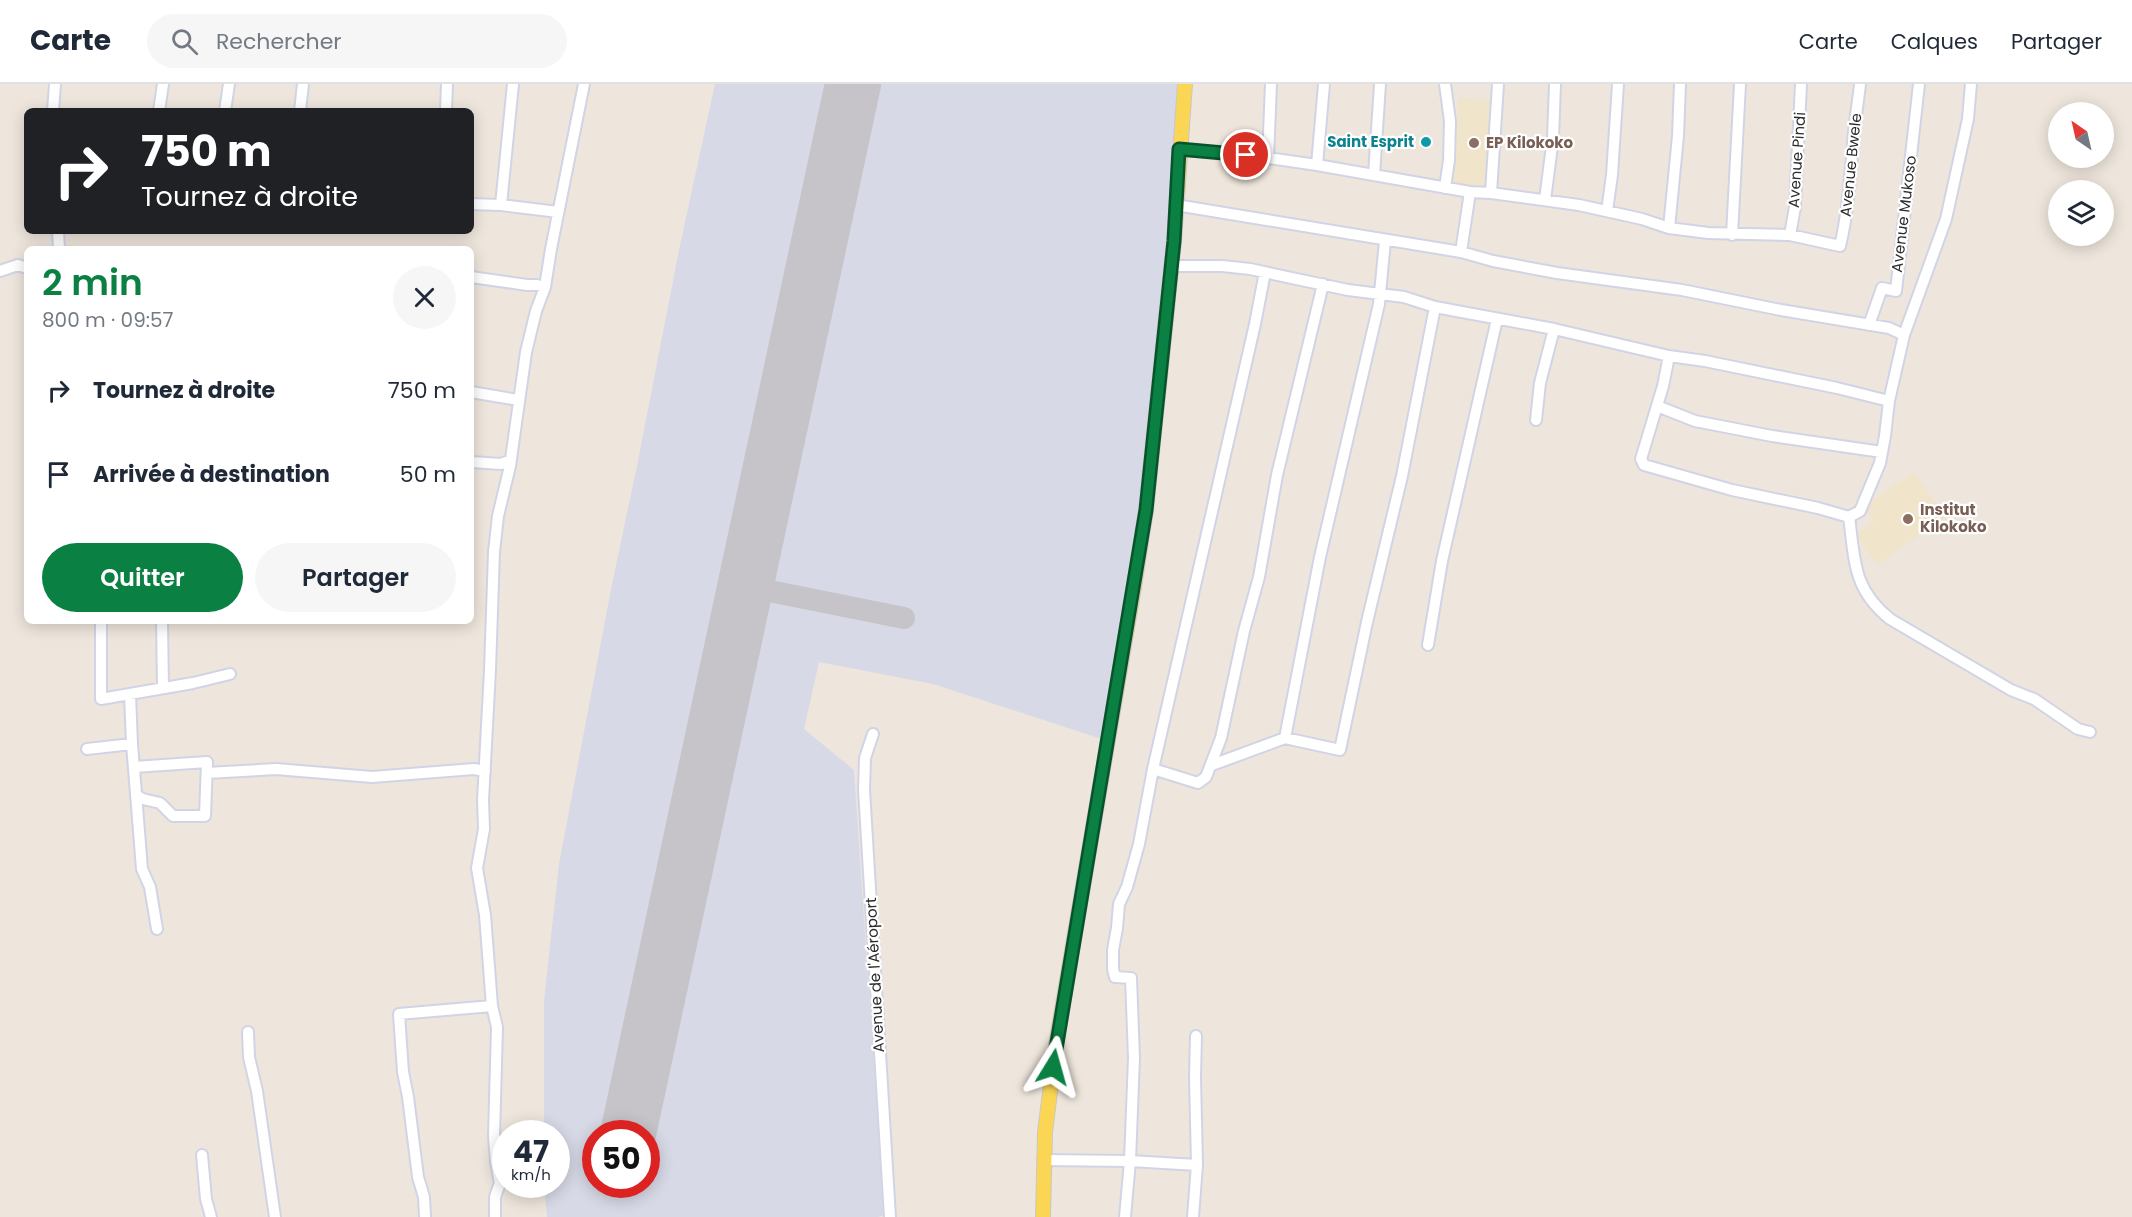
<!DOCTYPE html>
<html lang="fr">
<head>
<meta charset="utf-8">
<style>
  :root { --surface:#fff; --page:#f6f6f7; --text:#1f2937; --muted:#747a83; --line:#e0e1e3; --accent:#0b8043 }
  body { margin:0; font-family:Poppins,sans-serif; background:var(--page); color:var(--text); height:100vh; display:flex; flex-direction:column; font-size:22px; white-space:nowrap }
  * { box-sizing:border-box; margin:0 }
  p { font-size:20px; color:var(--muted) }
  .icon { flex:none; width:33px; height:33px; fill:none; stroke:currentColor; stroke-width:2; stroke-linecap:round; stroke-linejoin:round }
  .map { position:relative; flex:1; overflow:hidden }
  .drawer { position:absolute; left:24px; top:162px; width:450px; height:378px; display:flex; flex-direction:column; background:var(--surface); border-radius:9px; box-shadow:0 3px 15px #0003 }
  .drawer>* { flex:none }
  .top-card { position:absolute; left:24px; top:24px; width:450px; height:126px; border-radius:9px; box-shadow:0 3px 15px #0003; background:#202124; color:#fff; overflow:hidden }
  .needle { width:39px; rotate:326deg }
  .fabs { position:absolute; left:2048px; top:18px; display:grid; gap:12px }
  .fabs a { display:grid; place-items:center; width:66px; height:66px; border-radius:50%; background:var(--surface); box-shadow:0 3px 15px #0003; font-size:30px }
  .speed { position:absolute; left:492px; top:1036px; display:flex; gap:12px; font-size:30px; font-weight:700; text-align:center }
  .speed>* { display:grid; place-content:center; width:78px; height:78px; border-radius:50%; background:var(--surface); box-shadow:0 3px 15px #0003; line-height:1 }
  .speed small { font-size:15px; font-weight:400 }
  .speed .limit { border:9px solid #d22; background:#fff; color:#111 }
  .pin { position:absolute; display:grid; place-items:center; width:51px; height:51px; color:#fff; margin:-26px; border:3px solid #fff; border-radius:50%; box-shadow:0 2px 6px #0007 }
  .me { position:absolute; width:66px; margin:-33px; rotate:8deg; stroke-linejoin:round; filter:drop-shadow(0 0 4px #0008) }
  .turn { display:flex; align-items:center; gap:21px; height:126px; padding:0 18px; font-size:27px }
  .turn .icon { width:78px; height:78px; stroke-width:2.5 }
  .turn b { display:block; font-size:42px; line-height:51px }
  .round { display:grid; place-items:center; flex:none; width:63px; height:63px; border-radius:32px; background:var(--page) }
  .overview { display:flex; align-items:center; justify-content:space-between; height:102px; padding:0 18px }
  h1 { font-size:36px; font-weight:600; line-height:45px; color:var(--accent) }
  .cta { display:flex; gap:12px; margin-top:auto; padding:12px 18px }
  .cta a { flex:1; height:69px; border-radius:36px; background:var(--accent); color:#fff; font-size:24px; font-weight:600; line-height:69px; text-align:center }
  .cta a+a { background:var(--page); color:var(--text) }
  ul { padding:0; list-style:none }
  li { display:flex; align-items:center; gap:18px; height:84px; padding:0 18px }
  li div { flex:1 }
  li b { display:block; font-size:22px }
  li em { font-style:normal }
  header { display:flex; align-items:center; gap:36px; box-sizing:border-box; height:84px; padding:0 30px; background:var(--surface); border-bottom:2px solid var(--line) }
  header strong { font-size:28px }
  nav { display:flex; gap:33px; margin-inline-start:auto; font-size:21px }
  .search { width:420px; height:54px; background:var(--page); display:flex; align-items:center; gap:15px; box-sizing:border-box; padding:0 21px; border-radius:33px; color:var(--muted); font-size:22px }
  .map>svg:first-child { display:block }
</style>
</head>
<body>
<header>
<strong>Carte</strong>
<div class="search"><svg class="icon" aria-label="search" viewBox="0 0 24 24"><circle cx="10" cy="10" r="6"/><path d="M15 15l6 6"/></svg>Rechercher</div>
<nav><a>Carte</a><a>Calques</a><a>Partager</a></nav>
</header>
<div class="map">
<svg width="2132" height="1133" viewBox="0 0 2132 1133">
  <rect width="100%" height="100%" fill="#eee6dc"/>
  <path fill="#f0e4ca" d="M1458,14l38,2 -6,89 -38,-2z
    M1914,388l31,45 -68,48 -21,-30 18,-14 -10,-15z"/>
  <path fill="#d7d9e6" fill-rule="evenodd" d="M715,0h465l-38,439 -40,216 -169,-55 -114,-22 -15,67 50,41 30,445 -6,2h-331l-3,-32h12v-51h-12v-134l15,-136 52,-275 27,-128 41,-211zM596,1050h50v51h-50z"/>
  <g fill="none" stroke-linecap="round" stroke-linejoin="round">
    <path stroke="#c6c4c9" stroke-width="22" d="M745,502l159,32"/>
    <path stroke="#c6c4c9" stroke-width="56" d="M628,1050l225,-1050"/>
    <defs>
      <path id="minor" d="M1445,0l5,37 -1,39 -4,28
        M53,27l2,-27
        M159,27l4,-27
        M225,27l4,-27
        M300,27l3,-27
        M446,27l1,-27
        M1179,65l89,9 49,7 153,27 21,1 88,12 63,14 27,9 39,5 82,2 50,11c8,-33 10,-68 13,-102 1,-20 5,-40 7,-60
        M1268,74l3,-74
        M1317,81l7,-81
        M1374,91l6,-91
        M1491,109l7,-109
        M1545,116l8,-62 2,-54
        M471,120l30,1 57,7
        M501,121l12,-121
        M1176,121l285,47 32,9 64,12 125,17 99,20 108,18 15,7
        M1607,127l5,-36 6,-91
        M1669,144l9,-92 2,-52
        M58,147l1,18
        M1732,151l8,-151
        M1790,151l5,-28 6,-123
        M1461,168l9,-60
        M1171,182h51l28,3 98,21 56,7 31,10 119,22 115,27 36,5 132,27 52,13
        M0,187l18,-6 9,3
        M471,193l56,8h10l8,2
        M1869,241l13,-37 14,3 23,-207
        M1669,272l-6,30 -22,73 3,6 88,25 86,18 31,9 11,-6 20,-48 5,-27 4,-35 15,-66 42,-116 22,-100 3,-35
        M471,308l47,8
        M1657,322l38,15 77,15 110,16
        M1536,336l4,-37 14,-54
        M471,378l30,2 10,-4
        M1849,433c6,45 4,72 41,102l121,71 23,9 44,30 12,3
        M101,537v78l92,-16 37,-9
        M162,537l1,67
        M1428,561l14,-84 55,-242
        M130,610l2,50 10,125 8,18 7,42
        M873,650l-8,24 -1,32 26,427
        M1285,654l35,-181 59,-253 6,-63
        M87,665l45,-5
        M1212,681l73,-27 55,12 27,-128 35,-146 33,-169
        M134,683l73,-5 -2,54h-32l-13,-13 -17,-4 -7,-4
        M1153,685l45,14 8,-6 15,-39 23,-107 15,-54 18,-102 46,-191
        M207,689l69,-4 96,8 102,-8 11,2
        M248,948l1,25 8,34 18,126
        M202,1071l4,44 5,18
        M1043,1076l87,1 67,4
        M425,1133l-1,-20 -6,-20 -10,-80 -5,-25 -4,-58 93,-8
        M495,1133v-20l5,-14 -4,-21 -2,-26 3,-109 -5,-21 -7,-91 -8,-47 7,-39 -1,-29 7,-130 4,-118 4,-36 12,-50 16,-114 10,-41 9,-24 6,-38 33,-165
        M1125,1133l5,-56 4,-103 -3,-80 -16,-1 -2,-8v-19l4,-22 2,-24 8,-17 12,-43 14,-75 102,-445 10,-52
        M1193,1133l4,-52 -2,-87 1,-42"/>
      <path id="major" d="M1043,1133l2,-85 11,-87 78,-458 12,-77 28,-269 11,-157"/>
    </defs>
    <use href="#minor" stroke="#d1d4e4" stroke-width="14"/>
    <use href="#major" stroke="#c8c8c8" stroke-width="16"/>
    <use href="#minor" stroke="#fff" stroke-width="10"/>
    <use href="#major" stroke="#fad654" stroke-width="14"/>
  </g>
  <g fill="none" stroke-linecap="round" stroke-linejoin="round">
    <defs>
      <path id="route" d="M1053,983l93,-557 28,-269 5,-92 67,6"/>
    </defs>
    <use href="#route" stroke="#07532c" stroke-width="15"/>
    <use href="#route" stroke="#0b8043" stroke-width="10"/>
  </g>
  <circle fill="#0f9aa8" stroke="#fff" stroke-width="2" cx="1426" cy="58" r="6"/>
  <g fill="#8d6e63" stroke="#fff" stroke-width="2">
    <circle cx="1474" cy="59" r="6"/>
    <circle cx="1908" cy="435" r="6"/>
  </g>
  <g text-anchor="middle" stroke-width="4.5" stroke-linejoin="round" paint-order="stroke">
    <g font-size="15" font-weight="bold" fill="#0d838f" stroke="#fff" text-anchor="end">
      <text x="1414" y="63">Saint Esprit</text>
    </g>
    <g font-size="15" font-weight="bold" fill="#785e54" stroke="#fff" text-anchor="start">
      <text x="1486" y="64">EP Kilokoko</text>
      <text x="1920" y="431">Institut<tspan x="1920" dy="17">Kilokoko</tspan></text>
    </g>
    <g font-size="15" fill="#2b2b2b" stroke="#fff">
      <text transform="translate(1797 76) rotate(-86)" y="5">Avenue Pindi</text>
      <text transform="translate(1851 81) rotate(-84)" y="5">Avenue Bwele</text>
      <text transform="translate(1904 130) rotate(-83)" y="5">Avenue Mukoso</text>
      <text transform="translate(875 891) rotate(-93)" y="5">Avenue de l'Aéroport</text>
    </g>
  </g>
</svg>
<div class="fabs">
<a><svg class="needle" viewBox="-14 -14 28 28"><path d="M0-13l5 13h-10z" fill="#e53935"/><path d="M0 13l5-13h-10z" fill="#747a83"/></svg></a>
<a><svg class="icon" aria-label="layers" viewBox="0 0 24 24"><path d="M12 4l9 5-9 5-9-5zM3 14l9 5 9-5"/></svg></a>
</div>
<div class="speed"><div>47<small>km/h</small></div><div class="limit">50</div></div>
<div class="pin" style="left:1246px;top:71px;background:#d93025"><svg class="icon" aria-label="arrive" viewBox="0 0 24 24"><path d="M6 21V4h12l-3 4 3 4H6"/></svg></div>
<svg class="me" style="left:1053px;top:983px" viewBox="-20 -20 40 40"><path d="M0-17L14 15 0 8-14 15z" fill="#0b8043" stroke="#fff" stroke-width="4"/></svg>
<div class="top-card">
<div class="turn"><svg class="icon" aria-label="right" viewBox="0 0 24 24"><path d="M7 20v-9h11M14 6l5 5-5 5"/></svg><div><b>750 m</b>Tournez à droite</div></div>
</div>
<section class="drawer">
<div class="overview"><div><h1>2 min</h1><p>800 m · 09:57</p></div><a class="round"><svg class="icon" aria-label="close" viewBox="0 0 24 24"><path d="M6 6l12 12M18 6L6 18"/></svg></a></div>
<ul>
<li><svg class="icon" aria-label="right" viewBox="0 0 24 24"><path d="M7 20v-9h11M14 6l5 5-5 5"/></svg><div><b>Tournez à droite</b></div><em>750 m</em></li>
<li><svg class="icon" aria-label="arrive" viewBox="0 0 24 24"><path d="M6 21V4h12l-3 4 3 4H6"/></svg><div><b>Arrivée à destination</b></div><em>50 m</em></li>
</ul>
<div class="cta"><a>Quitter</a><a>Partager</a></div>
</section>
</div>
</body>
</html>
